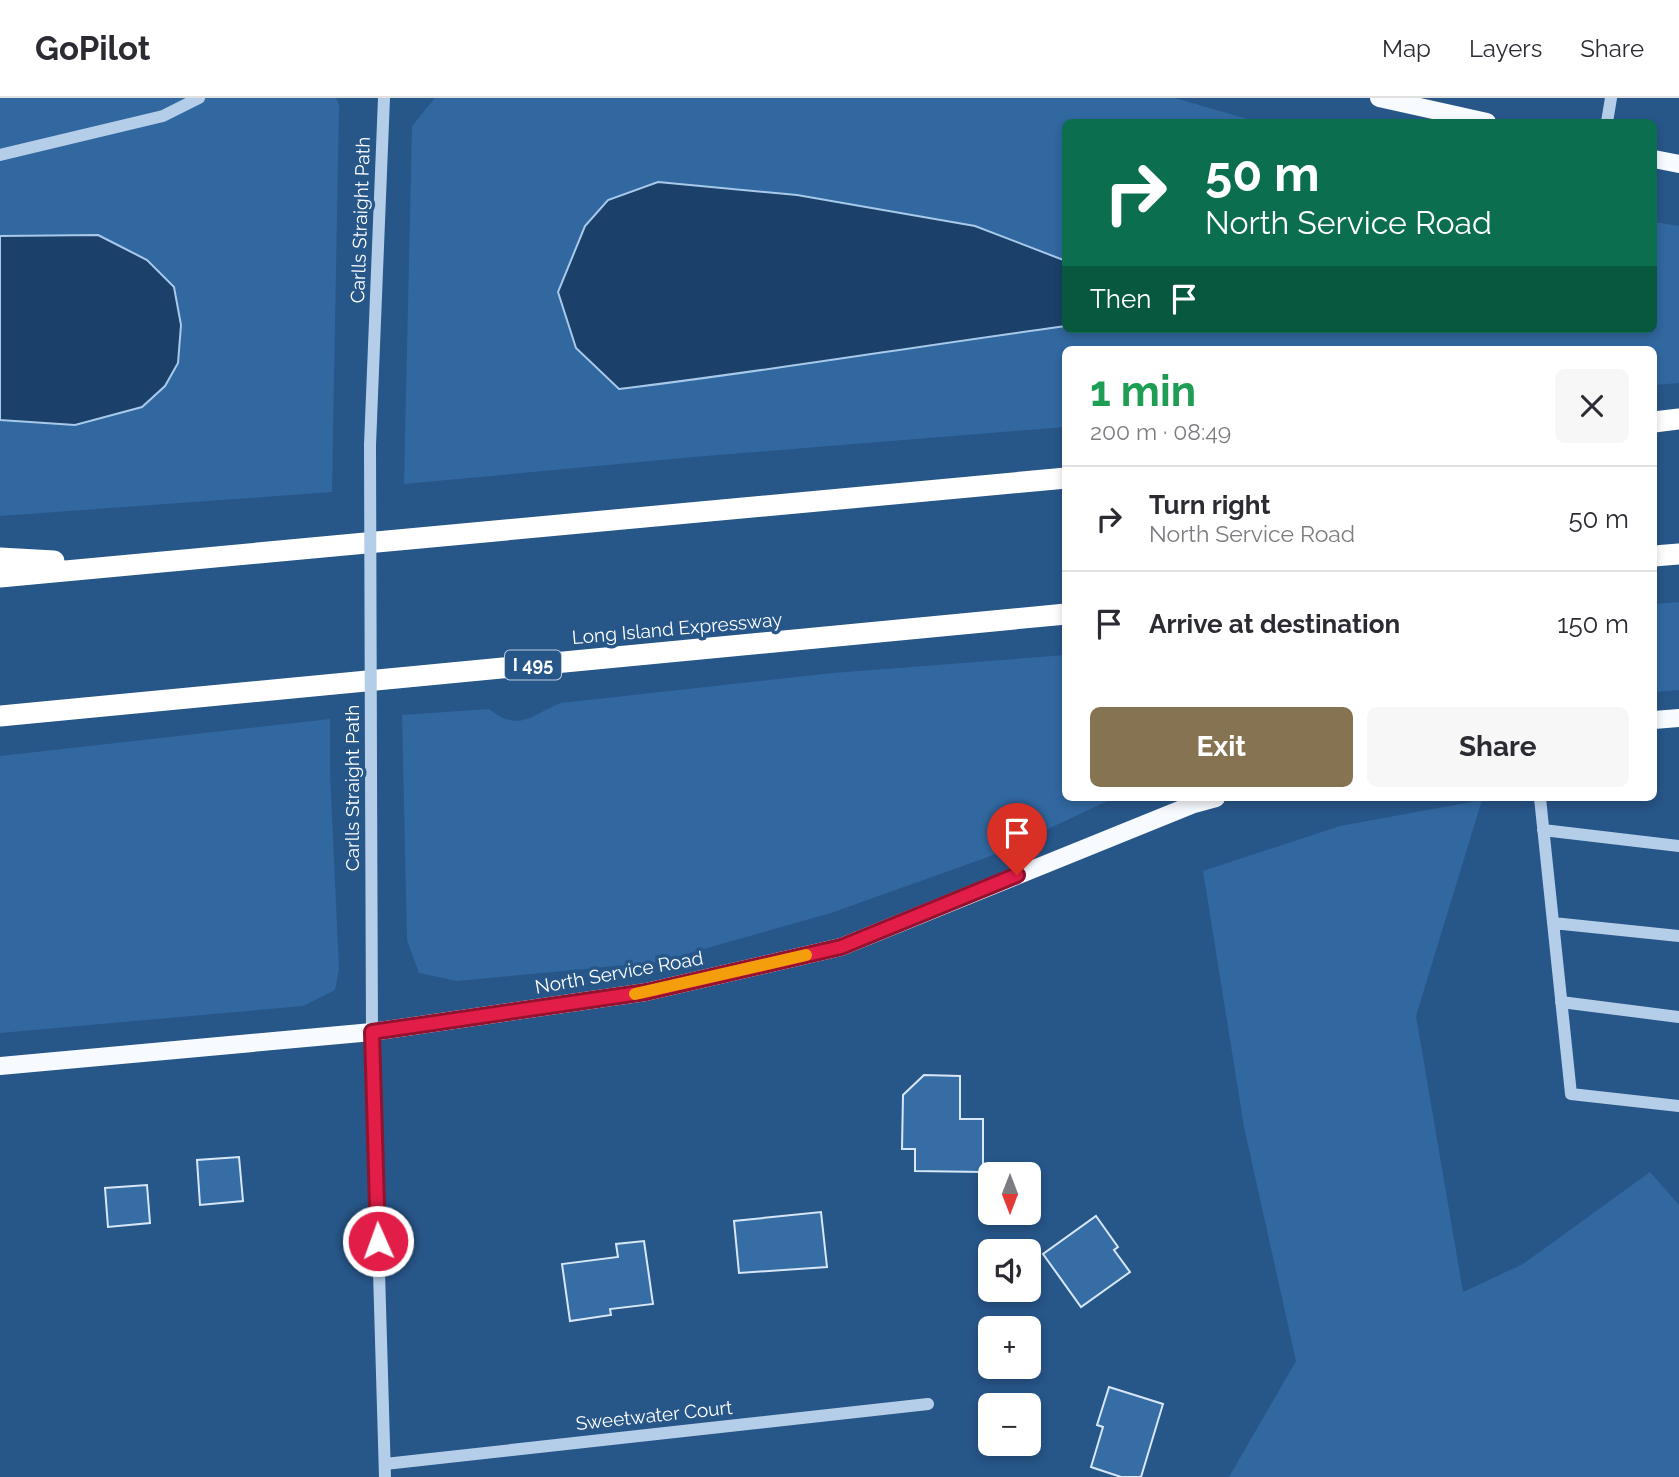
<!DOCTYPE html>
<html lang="en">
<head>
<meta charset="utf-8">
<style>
  :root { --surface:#fff; --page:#f7f7f7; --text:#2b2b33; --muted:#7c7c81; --line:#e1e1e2; --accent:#857352 }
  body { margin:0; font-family:Raleway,sans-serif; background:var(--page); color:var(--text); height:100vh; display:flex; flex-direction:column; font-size:26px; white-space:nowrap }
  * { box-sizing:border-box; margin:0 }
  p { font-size:23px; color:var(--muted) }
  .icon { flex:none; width:38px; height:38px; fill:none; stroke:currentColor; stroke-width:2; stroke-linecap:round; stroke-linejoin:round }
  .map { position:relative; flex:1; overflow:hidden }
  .panel { position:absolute; left:1062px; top:248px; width:595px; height:455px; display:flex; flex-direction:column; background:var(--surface); border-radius:10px; box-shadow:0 4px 10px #0003 }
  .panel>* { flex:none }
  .guide { position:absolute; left:1062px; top:21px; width:595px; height:214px; border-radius:10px; box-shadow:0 4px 10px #0003; background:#0b6e4f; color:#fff; overflow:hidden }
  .needle { width:46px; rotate:180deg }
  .buttons { position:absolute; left:978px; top:1064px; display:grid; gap:14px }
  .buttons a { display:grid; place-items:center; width:63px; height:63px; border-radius:10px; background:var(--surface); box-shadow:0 4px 10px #0003; font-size:35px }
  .pin { position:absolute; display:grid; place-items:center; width:60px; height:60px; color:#fff; margin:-72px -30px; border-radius:50% 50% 50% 0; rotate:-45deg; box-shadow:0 0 7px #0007 }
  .pin .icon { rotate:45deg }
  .me { position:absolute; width:77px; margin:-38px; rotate:358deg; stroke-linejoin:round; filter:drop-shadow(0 0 5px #0008) }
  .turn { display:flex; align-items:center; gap:24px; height:147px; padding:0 28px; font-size:32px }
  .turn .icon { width:91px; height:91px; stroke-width:2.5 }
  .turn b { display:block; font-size:49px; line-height:60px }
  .then { display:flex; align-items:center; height:66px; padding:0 28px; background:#0003; gap:14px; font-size:26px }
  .round { display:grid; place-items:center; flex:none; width:74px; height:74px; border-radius:10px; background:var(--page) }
  .overview { display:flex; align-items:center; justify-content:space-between; height:119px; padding:0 28px }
  h1 { font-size:42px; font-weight:700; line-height:52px; color:#1e9e55 }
  .action { display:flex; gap:14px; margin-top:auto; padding:14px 28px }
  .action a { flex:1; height:80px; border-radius:10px; background:var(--accent); color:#fff; font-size:28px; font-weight:700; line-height:80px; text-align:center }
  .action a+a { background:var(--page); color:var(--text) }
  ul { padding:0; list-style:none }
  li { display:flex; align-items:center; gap:21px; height:105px; padding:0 28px; border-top:2px solid var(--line) }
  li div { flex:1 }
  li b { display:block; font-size:26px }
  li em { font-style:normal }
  header { display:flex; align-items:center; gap:42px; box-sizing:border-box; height:98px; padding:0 35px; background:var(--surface); border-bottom:2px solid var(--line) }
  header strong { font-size:33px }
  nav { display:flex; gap:38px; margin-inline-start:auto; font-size:24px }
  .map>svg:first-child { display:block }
</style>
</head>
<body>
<header>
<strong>GoPilot</strong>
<nav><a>Map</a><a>Layers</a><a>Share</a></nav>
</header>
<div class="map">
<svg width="1679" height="1379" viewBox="0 0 1679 1379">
  <rect width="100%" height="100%" fill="#275689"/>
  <path fill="#3168a0" d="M0,0h336l3,7 -7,387 -332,24z
    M435,0h740l83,24h-192v207h588v-107l25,4v157l-25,2v-35h-588v77l-372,30 -290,27 8,-358z
    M1679,504v88l-25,2v-88z
    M1066,557v143h48l-126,59 -157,56 -173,49 -201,19 -38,-8 -12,-33 -5,-225 87,-6c31,24 41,6 72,-6l272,-30z
    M330,621v54l9,196 -4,21 -32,16 -303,27v-277z
    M1482,702l-66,216 47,276 60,-28 127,-92 29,33v272h-450l67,-116 -52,-234 -41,-256 137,-45z"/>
  <path fill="#1b4069" stroke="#a8c9ea" stroke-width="2" d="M658,84l139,13 178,31 91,35v65c-149,20 -297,45 -447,63l-43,-41 -18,-56 27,-66 23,-26z
    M98,137l49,25 27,27 7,38 -3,38 -13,23 -23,21 -67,18 -75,-5v-184z"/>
  <path fill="#376da5" stroke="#d8e7f7" stroke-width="2" d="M924,977l36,1v43h23v53l-68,-1v-22h-13l1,-54z
    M239,1059l4,44 -43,4 -3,-45z
    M147,1087l3,38 -42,4 -3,-39z
    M821,1114l6,55 -88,6 -5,-52z
    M1096,1118l22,31 -4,3 16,22 -49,35 -38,-53z
    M644,1143l9,63 -43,5 1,6 -41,6 -8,-57 56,-7 -2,-13z
    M1109,1289l54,17 -22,73h-20l-30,-10 12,-40 -6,-2z"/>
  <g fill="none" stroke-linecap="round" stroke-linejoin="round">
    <path stroke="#b4cee9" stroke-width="12" d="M1607,24l4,-24
      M0,57l163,-39 36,-18
      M370,347l14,-347
      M371,672l1,262 13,445
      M1540,700l31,296 108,12
      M1543,732l136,16
      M1553,825l126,13
      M1561,904l118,15
      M385,1366l543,-60"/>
    <path stroke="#f7fafe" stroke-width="18" d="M1379,0l108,24
      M1654,61l25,5
      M1654,622l25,-2
      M0,968l372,-34 274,-40 195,-45 353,-143 22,-6"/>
    <path stroke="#fff" stroke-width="21" d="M1654,324l25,-3
      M1654,458l25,-2
      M0,460l54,3
      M0,479l1066,-99
      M0,618l1066,-102"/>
    <path stroke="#b4cee9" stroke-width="12" d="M370,347l1,325"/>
  </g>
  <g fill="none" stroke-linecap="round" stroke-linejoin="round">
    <defs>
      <path id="route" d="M378,1143l-6,-209 274,-40 195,-45 176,-72"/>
    </defs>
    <use href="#route" stroke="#92132f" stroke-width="18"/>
    <use href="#route" stroke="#e11d48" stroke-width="12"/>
    <path stroke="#f59e0b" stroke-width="12" d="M635,896l171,-39"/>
  </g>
  <g text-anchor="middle" stroke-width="7" stroke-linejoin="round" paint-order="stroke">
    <rect fill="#275689" stroke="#beccdc" stroke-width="2" x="505" y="552.5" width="56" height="29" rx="5"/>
    <g font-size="18" font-weight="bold" fill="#fff">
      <text x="533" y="573">I 495</text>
    </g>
    <g font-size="19" fill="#fff" stroke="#275689">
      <text transform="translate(360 122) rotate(-88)" y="7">Carlls Straight Path</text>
      <text transform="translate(677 530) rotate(-5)" y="7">Long Island Expressway</text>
      <text transform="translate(352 690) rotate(-90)" y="7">Carlls Straight Path</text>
      <text transform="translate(619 874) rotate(-10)" y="7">North Service Road</text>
      <text transform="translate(654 1317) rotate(-6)" y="7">Sweetwater Court</text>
    </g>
  </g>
</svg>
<div class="buttons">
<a><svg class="needle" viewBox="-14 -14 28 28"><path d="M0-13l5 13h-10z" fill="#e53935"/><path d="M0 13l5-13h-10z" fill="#7c7c81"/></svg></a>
<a><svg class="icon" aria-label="sound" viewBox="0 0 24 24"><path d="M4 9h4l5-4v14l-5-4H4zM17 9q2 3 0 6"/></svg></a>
<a>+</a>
<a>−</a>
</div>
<div class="pin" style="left:1017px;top:777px;background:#d93025"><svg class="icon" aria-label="arrive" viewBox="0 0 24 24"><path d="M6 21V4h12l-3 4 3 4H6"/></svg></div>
<svg class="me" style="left:378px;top:1143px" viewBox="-20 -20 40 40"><circle r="17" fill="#e11d48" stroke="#fff" stroke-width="3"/><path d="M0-11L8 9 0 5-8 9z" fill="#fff"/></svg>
<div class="guide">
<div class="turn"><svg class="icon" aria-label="right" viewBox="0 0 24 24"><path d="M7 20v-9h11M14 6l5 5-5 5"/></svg><div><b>50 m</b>North Service Road</div></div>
<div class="then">Then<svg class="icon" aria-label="arrive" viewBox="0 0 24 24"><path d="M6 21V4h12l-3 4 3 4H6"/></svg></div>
</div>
<section class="panel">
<div class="overview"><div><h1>1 min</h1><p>200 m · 08:49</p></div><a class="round"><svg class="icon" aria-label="close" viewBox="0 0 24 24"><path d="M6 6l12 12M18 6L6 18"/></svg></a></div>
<ul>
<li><svg class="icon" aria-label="right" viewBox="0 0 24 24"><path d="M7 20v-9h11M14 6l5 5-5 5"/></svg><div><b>Turn right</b><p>North Service Road</p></div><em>50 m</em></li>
<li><svg class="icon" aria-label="arrive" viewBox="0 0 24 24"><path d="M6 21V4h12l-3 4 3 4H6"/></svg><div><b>Arrive at destination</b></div><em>150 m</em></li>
</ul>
<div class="action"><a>Exit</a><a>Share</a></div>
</section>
</div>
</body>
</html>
